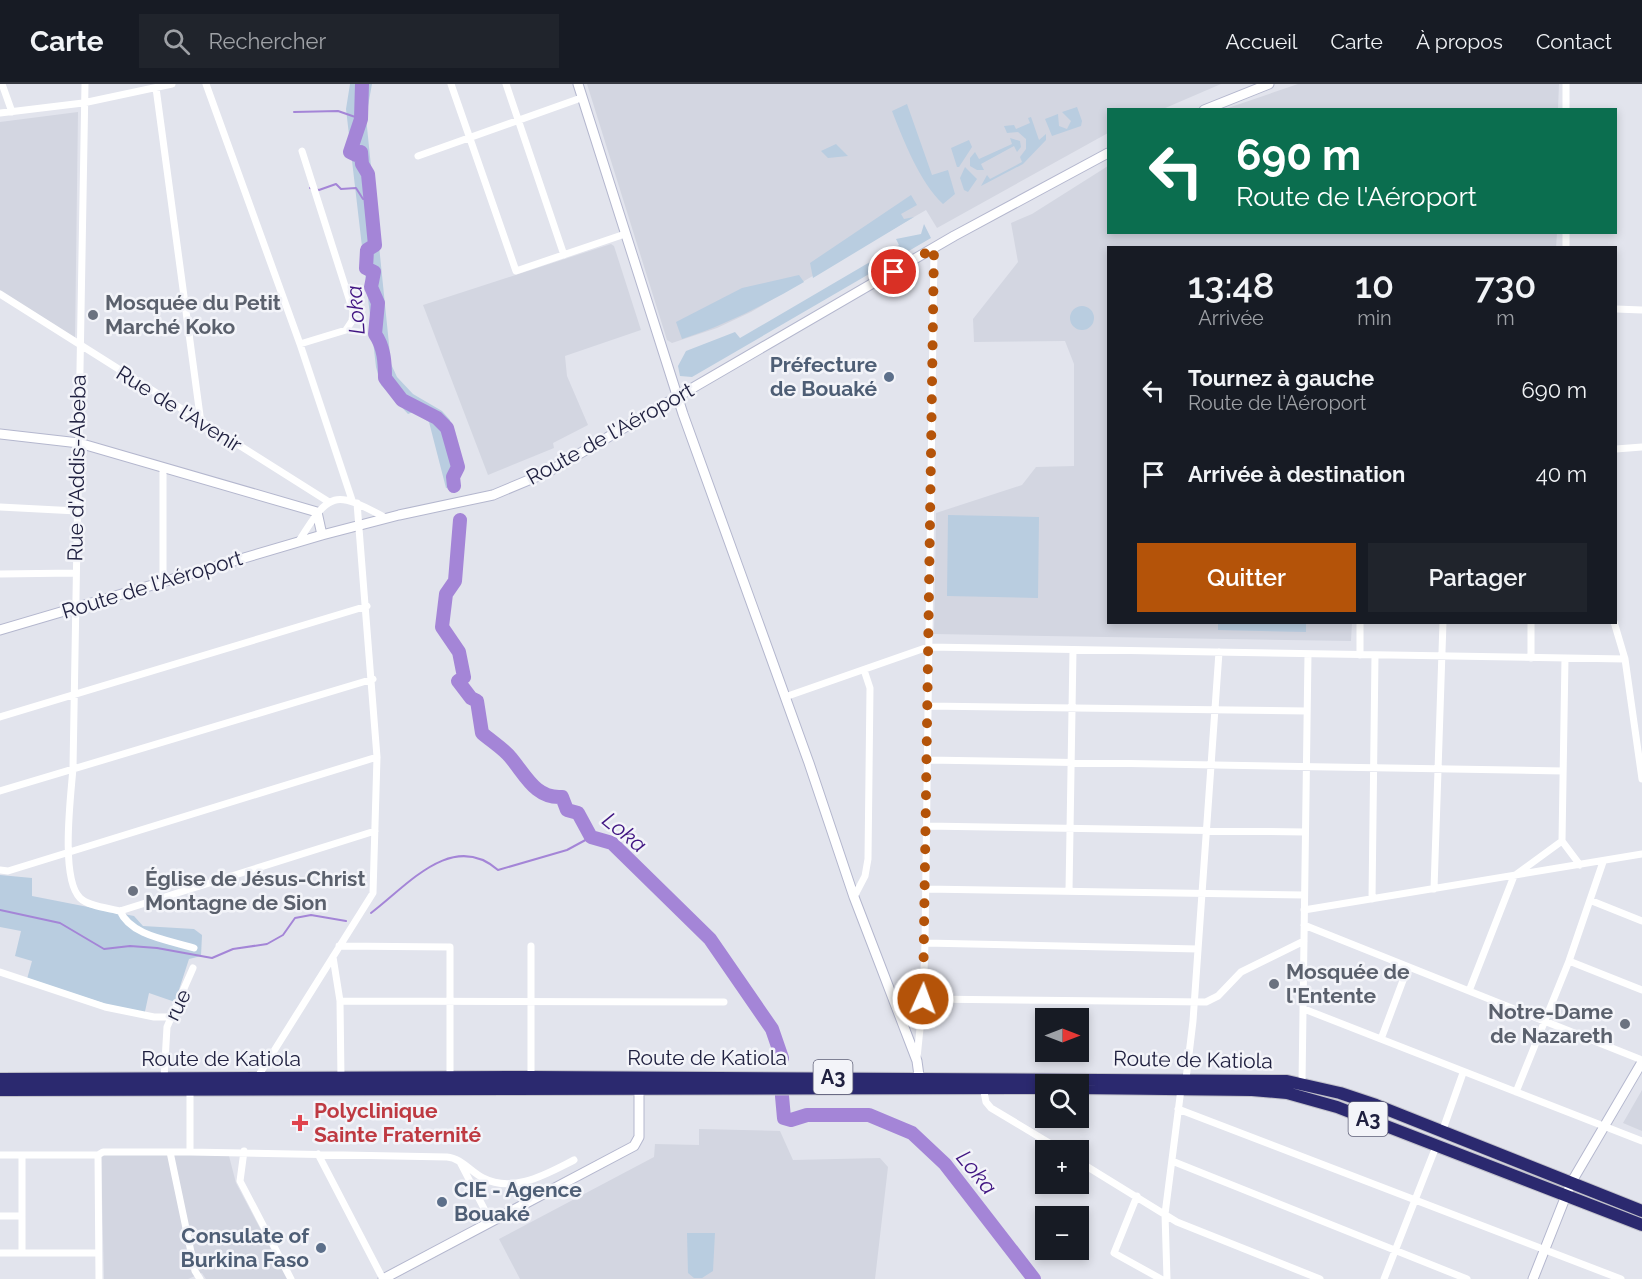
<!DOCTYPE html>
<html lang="fr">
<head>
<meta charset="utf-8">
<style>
  :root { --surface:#171b24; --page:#20242c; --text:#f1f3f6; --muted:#9ea1a6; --line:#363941; --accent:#b45309 }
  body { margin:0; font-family:Raleway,sans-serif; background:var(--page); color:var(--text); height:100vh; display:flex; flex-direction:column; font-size:22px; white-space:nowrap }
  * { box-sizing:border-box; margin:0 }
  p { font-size:20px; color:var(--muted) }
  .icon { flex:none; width:33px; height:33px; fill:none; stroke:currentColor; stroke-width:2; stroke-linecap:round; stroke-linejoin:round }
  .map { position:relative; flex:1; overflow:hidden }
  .side { position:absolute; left:1107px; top:162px; width:510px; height:378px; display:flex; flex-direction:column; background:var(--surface); border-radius:0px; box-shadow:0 3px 9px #0003 }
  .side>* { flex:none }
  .top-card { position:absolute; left:1107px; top:24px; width:510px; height:126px; border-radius:0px; box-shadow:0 3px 9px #0003; background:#0b6e4f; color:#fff; overflow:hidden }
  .needle { width:39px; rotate:90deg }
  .controls { position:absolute; left:1035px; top:924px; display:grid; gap:12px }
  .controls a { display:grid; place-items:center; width:54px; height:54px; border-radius:0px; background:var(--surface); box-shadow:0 3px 9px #0003; font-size:30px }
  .pin { position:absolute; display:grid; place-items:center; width:51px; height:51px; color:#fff; margin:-26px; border:3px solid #fff; border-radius:50%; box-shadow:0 2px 6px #0007 }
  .me { position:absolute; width:66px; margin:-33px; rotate:2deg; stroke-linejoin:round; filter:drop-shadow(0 0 4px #0008) }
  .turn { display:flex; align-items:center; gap:21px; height:126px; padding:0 30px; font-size:27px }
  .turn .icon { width:78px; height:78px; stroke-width:2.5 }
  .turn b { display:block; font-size:42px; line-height:51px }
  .eta { display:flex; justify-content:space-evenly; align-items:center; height:102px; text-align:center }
  .eta b { font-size:36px; font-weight:600; line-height:42px }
  .primary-button { display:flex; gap:12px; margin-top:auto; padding:12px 30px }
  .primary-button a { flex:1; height:69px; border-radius:0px; background:var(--accent); color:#fff; font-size:24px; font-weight:600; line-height:69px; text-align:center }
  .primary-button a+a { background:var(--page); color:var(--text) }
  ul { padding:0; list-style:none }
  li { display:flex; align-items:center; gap:18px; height:84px; padding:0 30px }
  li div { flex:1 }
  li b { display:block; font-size:22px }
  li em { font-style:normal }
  header { display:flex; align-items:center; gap:36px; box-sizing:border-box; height:84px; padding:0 30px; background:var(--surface); border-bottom:2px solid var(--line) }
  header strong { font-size:28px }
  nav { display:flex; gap:33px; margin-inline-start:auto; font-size:21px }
  .search { width:420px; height:54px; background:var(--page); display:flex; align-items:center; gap:15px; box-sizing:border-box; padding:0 21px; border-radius:0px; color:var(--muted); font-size:22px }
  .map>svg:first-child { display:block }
</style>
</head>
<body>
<header>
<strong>Carte</strong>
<div class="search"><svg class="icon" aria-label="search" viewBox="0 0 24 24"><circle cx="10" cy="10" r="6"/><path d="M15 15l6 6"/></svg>Rechercher</div>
<nav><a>Accueil</a><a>Carte</a><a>À propos</a><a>Contact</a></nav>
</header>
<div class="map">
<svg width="1642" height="1195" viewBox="0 0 1642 1195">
  <rect width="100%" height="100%" fill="#e2e4ed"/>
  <path fill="#d3d6e1" d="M587,0h634l-58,25 -55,1v23l-171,95 -11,-18 -175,102 -34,16 -45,15 -5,-3z
    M1298,0h261l-1,25h-333z
    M78,28l-3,228 -75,-45v-173z
    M1108,82v66l449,1 -1,15h-448v374l244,1 -1,18 -417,-7 2,-121 86,-28 14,-18 38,-1v-102l-9,-23 -91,1 -1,-23 45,-57 -7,-39 21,-9z
    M611,160l3,2 27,84 -76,26 2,20 21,49 -35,18 1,5 -66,27 -65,-170z
    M1642,1006v41l-19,-8z
    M699,1045l81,2 13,29 87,-2 8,9 -13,112h-355l-21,-40 155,-82 1,-13 44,1z
    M232,1068l-3,4 7,27 51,96h-81l-4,-6 -14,6h-84l-3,-125z"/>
  <path fill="#b9cde0" d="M350,0h22l-6,33 25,247 6,13 16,17 29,17 8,9 10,65 -14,3 -17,-66 -16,-10 -5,2 -27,-29 -5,-18 -30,-258z
    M907,20l25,71 16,-5 7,24 -12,10c-23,-21 -40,-65 -51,-93z
    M1077,23l5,14 -1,5 -29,10 -7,-17 13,-5 1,12 8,3 4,-8 -9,-9z
    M1031,33l8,23 7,-6v6l-23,24 -42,22 6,-11 3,4 32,-17 -2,-5 6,-8v-10l-8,-7 -11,1 -3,-7 10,-1 2,4 14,-6 -2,-5z
    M1010,54l10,3 1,6 -4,5 -3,-6 -33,18 3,6h-7l-7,-4v-8l5,-6 4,7 33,-15z
    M969,56l3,7 -13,20h-2l-6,-19z
    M836,60l12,12 -20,2 -7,-7z
    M965,83l12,12 -9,13 -4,-2 -4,-12z
    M911,111l6,10 -16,9 3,5 10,-2 -101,61 -3,-15z
    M924,140l7,14 -239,139 -12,-1 -2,-10 8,-15 49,-19 5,6 159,-93 -3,-6 25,-5z
    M799,191l5,7c-40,23 -78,43 -122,57l-6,-17 66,-34z
    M1070 234a12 12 0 1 1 24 0a12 12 0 1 1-24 0Z
    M948,431l91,2 -1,81 -91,-2z
    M1218,539h88v9l-88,-2z
    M0,791l32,3v18l102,20 9,10 51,3 8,6 -1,21 -12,3 -14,43 -26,-9 -5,23 -117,-37 5,-18 -17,-5 6,-25 -21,-4z
    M687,1149h28l-2,38 -11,7h-8l-6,-5z"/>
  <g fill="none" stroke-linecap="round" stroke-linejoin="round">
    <path stroke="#a485d7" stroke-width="2" d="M294,28l44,-1 23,8
      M310,104l9,2 17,-6 5,5 15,-1 7,11 6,-1
      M0,826l60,13 44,26 26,-3 27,2 55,10 21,-9 34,-5 16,-9 12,-17 16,-3 35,6
      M371,829c36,-27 81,-83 127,-43l69,-20 24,-13"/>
    <path stroke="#a485d7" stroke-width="14" d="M362,0l-1,35 -11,33 6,3 5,-3 1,12 6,10 7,71 -8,5 -1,18 8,4 -3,15 7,16 -3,31c9,13 10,28 10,44l17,22 35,18 10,10 11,39 -5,10 1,9
      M460,436l-5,61 -9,13 -4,33 17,25 5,25 -6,4 13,17 6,3 5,32c9,8 22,16 29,25 15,18 25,41 51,39l5,13 11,3 13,24 21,6 98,96 62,90 10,29
      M782,1012l2,22 7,2 16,-5h62l43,18 33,31 89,115"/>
    <defs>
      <path id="secondary" d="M578,0l105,330 126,349 45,134 63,164 3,22
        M1204,26l65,-26
        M0,350l79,9 238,69 5,23
        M0,546l322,-95 77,-20 94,-20 55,-23 406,-236 154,-83
        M383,1195l251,-133 5,-9v-54
        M1533,1195l38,-96 71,-121"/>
      <path id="highway" d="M0,995l531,-2 756,4 53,12 36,12 266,106
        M1078,1004l174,2 35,3 50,14 305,118
        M0,1006l1046,-2"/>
    </defs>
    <use href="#secondary" stroke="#b4b7ce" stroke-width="11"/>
    <use href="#highway" stroke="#c1c1ca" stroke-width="14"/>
    <path stroke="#fff" stroke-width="7" d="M2,0l10,28
      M85,0l-12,684c-2,27 -13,110 7,130 8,8 28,10 40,13l255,-80
      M206,0l94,260 52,156
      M451,0l65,187 109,-37
      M506,0l58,171
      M156,4l45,335
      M1566,26v-26
      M0,29l83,-10 89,-19
      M418,72l163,-58
      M1566,164v-16
      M0,210l329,208
      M1616,225l26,1
      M300,260l46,-14 6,-9 1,-10 -51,-160
      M1616,365l26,-2
      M0,423l77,4
      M299,457c31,-50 35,-51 87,-23
      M0,490l76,-1
      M163,497v-113
      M1614,538l11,37 17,120
      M1360,571v-33
      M1531,574v-36
      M1565,574l-3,183 18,24
      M785,613l143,-50 697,12
      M927,622l380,5
      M0,633l367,-111
      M927,676l636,11
      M0,707l373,-112
      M926,742l379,6
      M0,786l8,1 369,-114
      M925,805l379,6
      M1434,805l9,-267
      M1069,807l4,-241
      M854,813l11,-21 3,-17 2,-171 -6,-18
      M1372,815l3,-244
      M1592,817l50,20
      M1304,826l338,-56
      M120,827c11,25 49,29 74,37
      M1304,841l338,135
      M925,859l273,6
      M339,862l111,1v130
      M333,873l7,44 1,77
      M1569,877l73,29
      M0,888l105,35 49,10h18
      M1469,907l45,-115 48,-35
      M923,915l283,3 12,-6 23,-24 63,-31
      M340,917l384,1
      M1304,925l338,132
      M1381,955l27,-72
      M917,974l6,-59 2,-56 9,-695
      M531,993v-131
      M164,994l3,-51 26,-59
      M257,994l116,-185 4,-136 -20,-254
      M1186,995l7,-58 26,-369
      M1302,999l6,-429
      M983,1003l3,15 5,6 70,42
      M190,1006v62l257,5c14,1 24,15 36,21 31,16 65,-5 91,-18
      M1516,1008l53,-131 34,-99
      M1178,1025l443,170
      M1442,1048l21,-59
      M244,1067l-4,30 51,98
      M170,1068l25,119 5,8
      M318,1070l65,125
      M0,1071h98l1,124
      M98,1071l5,-3h87
      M1078,1077l99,61 143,57
      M1172,1077l295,118
      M461,1080l30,58
      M1137,1112l-23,57 47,26
      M0,1132h22
      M0,1169h98
      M22,1169v-98
      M1167,1195l-2,-65 16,-125
      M1384,1195l53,-135"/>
    <use href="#secondary" stroke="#fff" stroke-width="9"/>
    <use href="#highway" stroke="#2b296f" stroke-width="12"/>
  </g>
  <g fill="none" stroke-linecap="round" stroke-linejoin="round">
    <path stroke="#b45309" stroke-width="10" stroke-dasharray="0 18" d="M894,188l40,-24 -11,751"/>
  </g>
  <g fill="#6b7280" stroke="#f3f4f9" stroke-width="2">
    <circle cx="93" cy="231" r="6"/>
    <circle cx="133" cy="807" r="6"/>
    <circle cx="1274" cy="900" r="6"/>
    <circle cx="1625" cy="940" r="6"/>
  </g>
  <g fill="#5c6f8a" stroke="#f3f4f9" stroke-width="2">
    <circle cx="889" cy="293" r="6"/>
    <circle cx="442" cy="1118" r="6"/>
    <circle cx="321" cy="1164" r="6"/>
  </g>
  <path fill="#e0444e" stroke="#f3f4f9" stroke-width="2" d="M297 1030h6v6h6v6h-6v6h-6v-6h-6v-6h6z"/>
  <g text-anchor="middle" stroke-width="5" stroke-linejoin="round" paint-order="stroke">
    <g fill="#f3f4f9" stroke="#5f6078" stroke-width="1.5">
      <rect x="813.5" y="976" width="39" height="34" rx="4.5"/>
      <rect x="1348.5" y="1018" width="39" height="34" rx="4.5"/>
    </g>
    <g font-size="20" font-weight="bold" fill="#202140">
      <text x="833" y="1000">A3</text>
      <text x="1368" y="1042">A3</text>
    </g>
    <g font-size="21" font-weight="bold" fill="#5b616d" stroke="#f3f4f9" text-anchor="start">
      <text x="105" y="226">Mosquée du Petit<tspan x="105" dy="24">Marché Koko</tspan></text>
      <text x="145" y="802">Église de Jésus-Christ<tspan x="145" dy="24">Montagne de Sion</tspan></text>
      <text x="1286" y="895">Mosquée de<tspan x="1286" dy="24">l'Entente</tspan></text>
      <text x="1613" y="935" text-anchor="end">Notre-Dame<tspan x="1613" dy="24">de Nazareth</tspan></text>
    </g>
    <g font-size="21" font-weight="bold" fill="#4e5e75" stroke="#f3f4f9" text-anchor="end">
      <text x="877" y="288">Préfecture<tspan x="877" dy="24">de Bouaké</tspan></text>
      <text x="454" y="1113" text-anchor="start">CIE - Agence<tspan x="454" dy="24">Bouaké</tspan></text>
      <text x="309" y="1159">Consulate of<tspan x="309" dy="24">Burkina Faso</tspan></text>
    </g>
    <g font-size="21" fill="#202140" stroke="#f3f4f9">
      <text transform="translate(179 325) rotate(32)" y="7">Rue de l'Avenir</text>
      <text transform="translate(610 350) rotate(-29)" y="7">Route de l'Aéroport</text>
      <text transform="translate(77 384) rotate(-89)" y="7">Rue d'Addis-Abeba</text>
      <text transform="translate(152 501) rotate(-17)" y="7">Route de l'Aéroport</text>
      <text transform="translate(178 921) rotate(-64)" y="7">rue</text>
      <text x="707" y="981">Route de Katiola</text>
      <text x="221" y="982">Route de Katiola</text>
      <text transform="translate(1193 976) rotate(1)" y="7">Route de Katiola</text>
    </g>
    <g font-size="21" font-weight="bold" fill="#be3a42" stroke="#f3f4f9" text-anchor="start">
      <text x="314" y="1034">Polyclinique<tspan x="314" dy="24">Sainte Fraternité</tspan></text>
    </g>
    <g font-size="22" font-style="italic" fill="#401482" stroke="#f3f4f9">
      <text transform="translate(355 226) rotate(-94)" y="8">Loka</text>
      <text transform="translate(625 748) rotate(39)" y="8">Loka</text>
      <text transform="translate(977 1088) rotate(51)" y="8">Loka</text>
    </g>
  </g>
</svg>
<div class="controls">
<a><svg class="needle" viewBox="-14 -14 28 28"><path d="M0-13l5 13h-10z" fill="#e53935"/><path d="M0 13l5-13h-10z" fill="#9ea1a6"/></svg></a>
<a><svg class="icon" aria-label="search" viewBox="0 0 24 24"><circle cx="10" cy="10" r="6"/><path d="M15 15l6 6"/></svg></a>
<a>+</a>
<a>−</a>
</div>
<div class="pin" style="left:894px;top:188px;background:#d93025"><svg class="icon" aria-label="arrive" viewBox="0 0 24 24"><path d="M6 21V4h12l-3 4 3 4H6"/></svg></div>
<svg class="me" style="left:923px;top:915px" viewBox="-20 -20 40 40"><circle r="17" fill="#b45309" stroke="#fff" stroke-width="3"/><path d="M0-11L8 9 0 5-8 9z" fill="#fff"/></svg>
<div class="top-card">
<div class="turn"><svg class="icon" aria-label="left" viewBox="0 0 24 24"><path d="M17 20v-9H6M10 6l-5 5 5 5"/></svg><div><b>690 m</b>Route de l'Aéroport</div></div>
</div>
<section class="side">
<div class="eta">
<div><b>13:48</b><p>Arrivée</p></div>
<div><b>10</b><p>min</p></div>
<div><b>730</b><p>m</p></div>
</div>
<ul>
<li><svg class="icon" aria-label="left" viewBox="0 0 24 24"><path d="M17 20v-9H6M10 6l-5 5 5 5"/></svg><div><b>Tournez à gauche</b><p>Route de l'Aéroport</p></div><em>690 m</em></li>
<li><svg class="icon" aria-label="arrive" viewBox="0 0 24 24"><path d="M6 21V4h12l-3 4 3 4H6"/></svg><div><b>Arrivée à destination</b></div><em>40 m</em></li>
</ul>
<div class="primary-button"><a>Quitter</a><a>Partager</a></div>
</section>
</div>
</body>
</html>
